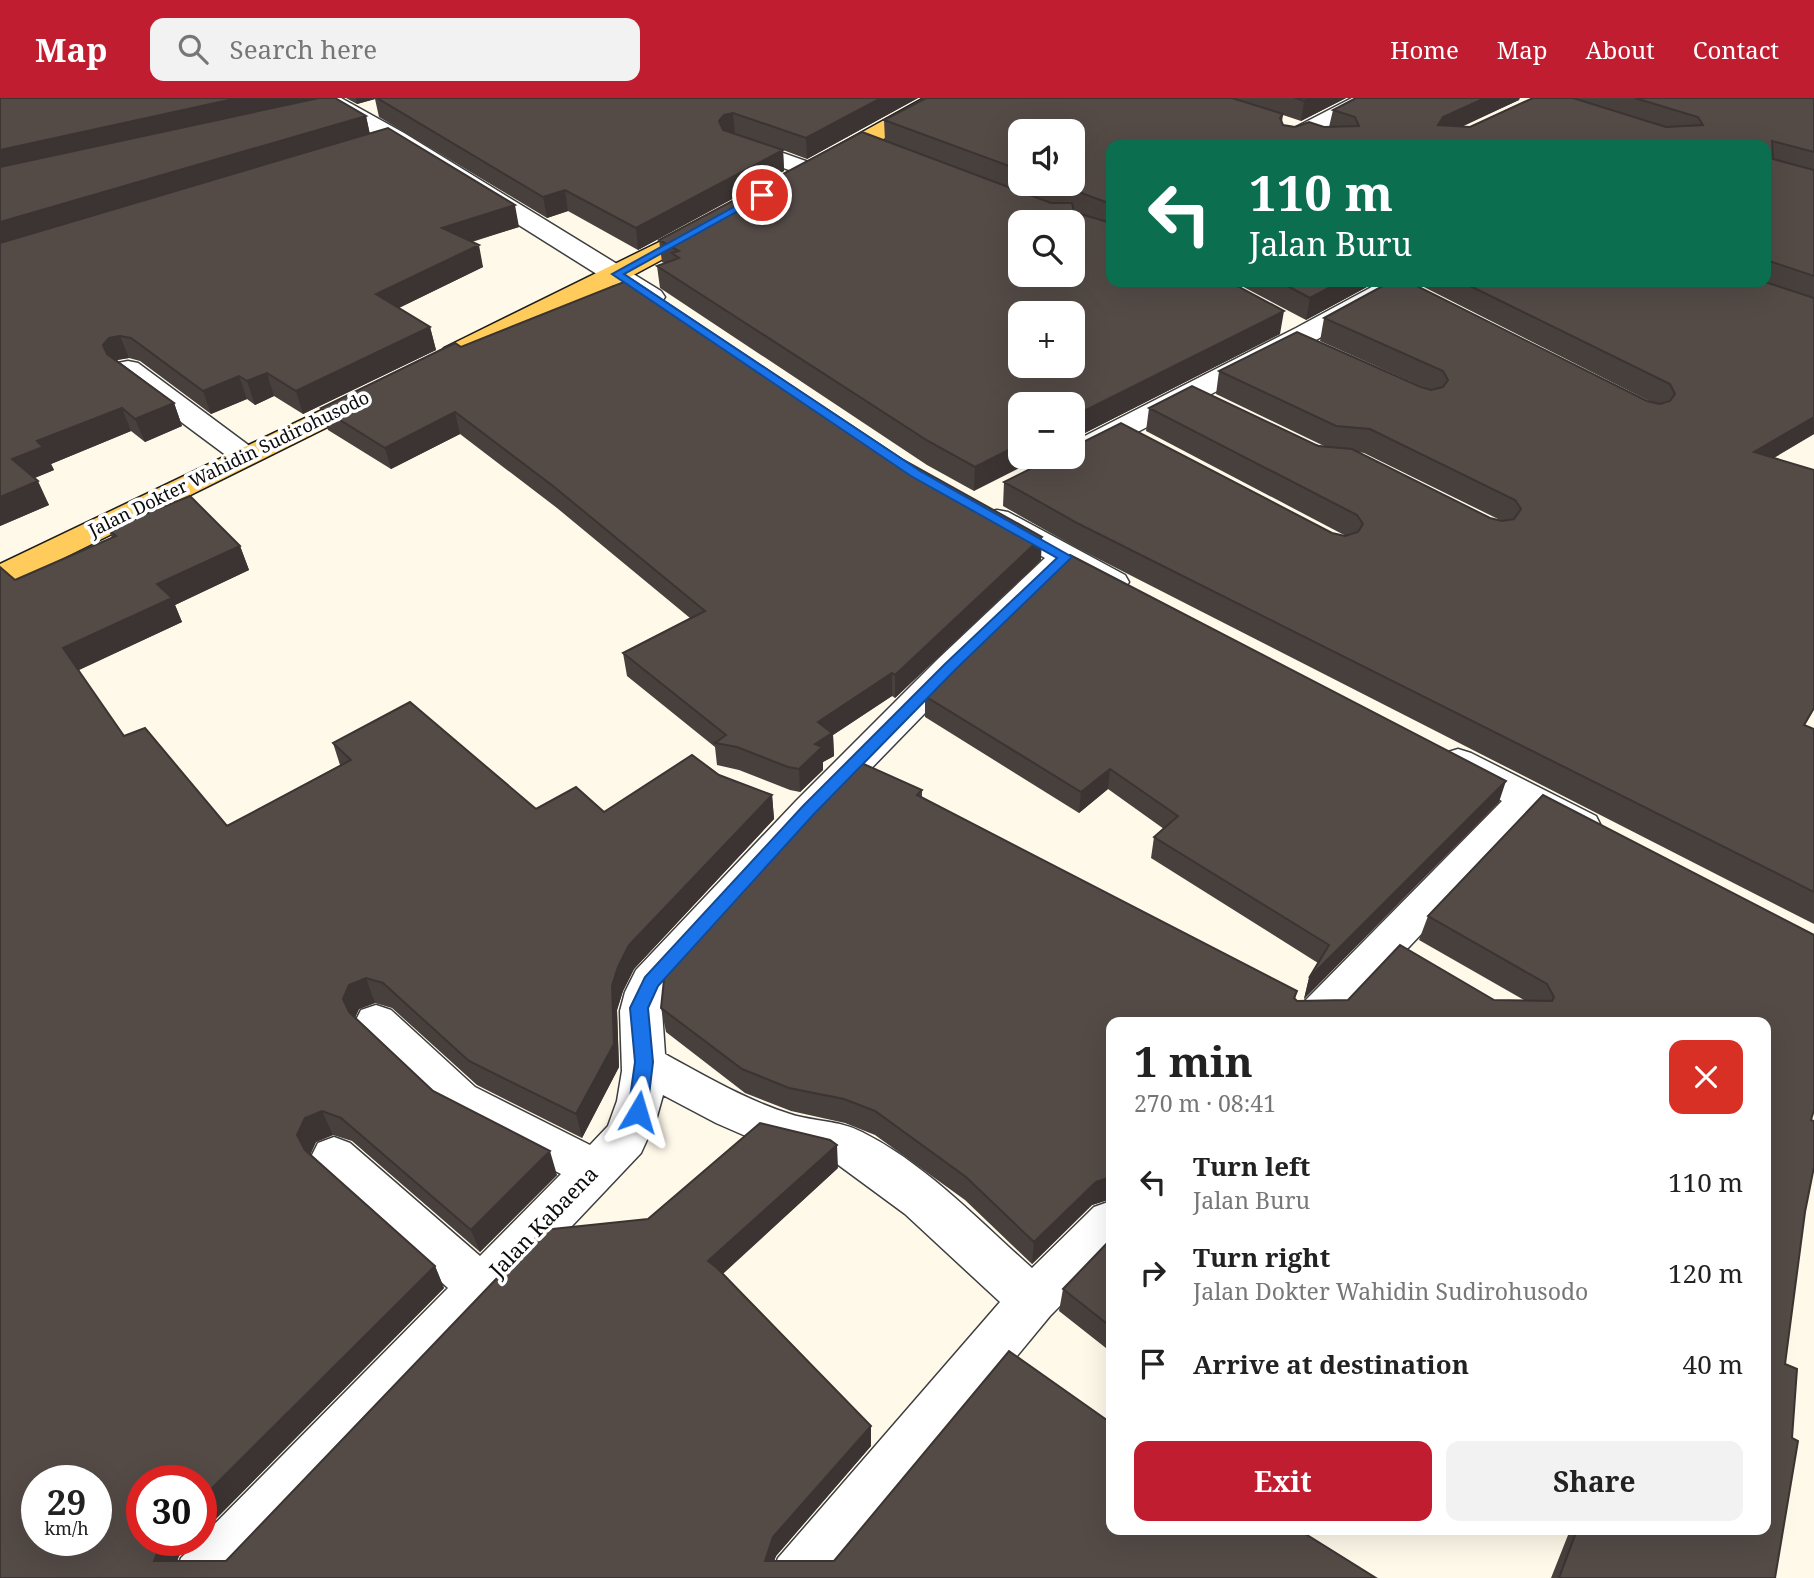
<!DOCTYPE html>
<html lang="en">
<head>
<meta charset="utf-8">
<style>
  :root { --surface:#fff; --page:#f2f2f2; --text:#222; --muted:#767676; --accent:#c11d31 }
  body { margin:0; font-family:"Noto Serif",serif; background:var(--page); color:var(--text); height:100vh; display:flex; flex-direction:column; font-size:26px; white-space:nowrap }
  * { box-sizing:border-box; margin:0 }
  p { font-size:23px; color:var(--muted) }
  .icon { flex:none; width:38px; height:38px; fill:none; stroke:currentColor; stroke-width:2; stroke-linecap:round; stroke-linejoin:round }
  .map { position:relative; flex:1; overflow:hidden }
  .drawer { position:absolute; left:1106px; top:919px; width:665px; height:518px; display:flex; flex-direction:column; background:var(--surface); border-radius:14px; box-shadow:0 7px 28px #0002 }
  .drawer>* { flex:none }
  .banner { position:absolute; left:1106px; top:42px; width:665px; height:147px; border-radius:14px; box-shadow:0 7px 28px #0002; background:#0b6e4f; color:#fff; overflow:hidden }
  .controls { position:absolute; left:1008px; top:21px; display:grid; gap:14px }
  .controls a { display:grid; place-items:center; width:77px; height:77px; border-radius:14px; background:var(--surface); box-shadow:0 7px 28px #0002; font-size:35px }
  .speed { position:absolute; left:21px; top:1367px; display:flex; gap:14px; font-size:35px; font-weight:700; text-align:center }
  .speed>* { display:grid; place-content:center; width:91px; height:91px; border-radius:50%; background:var(--surface); box-shadow:0 7px 28px #0002; line-height:1 }
  .speed small { font-size:18px; font-weight:400 }
  .speed .limit { border:10px solid #d22; background:#fff; color:#111 }
  .pin { position:absolute; display:grid; place-items:center; width:60px; height:60px; color:#fff; margin:-30px; border:4px solid #fff; border-radius:50%; box-shadow:0 2px 7px #0007 }
  .me { position:absolute; width:77px; margin:-38px; rotate:7deg; stroke-linejoin:round; filter:drop-shadow(0 0 5px #0008) }
  .turn { display:flex; align-items:center; gap:24px; height:147px; padding:0 28px; font-size:32px }
  .turn .icon { width:91px; height:91px; stroke-width:2.5 }
  .turn b { display:block; font-size:49px; line-height:60px }
  .round { display:grid; place-items:center; flex:none; width:74px; height:74px; border-radius:14px; background:var(--page) }
  .overview { display:flex; align-items:center; justify-content:space-between; height:119px; padding:0 28px }
  h1 { font-size:42px; font-weight:700; line-height:52px }
  .cta { display:flex; gap:14px; margin-top:auto; padding:14px 28px }
  .cta a { flex:1; height:80px; border-radius:14px; background:var(--accent); color:#fff; font-size:28px; font-weight:700; line-height:80px; text-align:center }
  .cta a+a { background:var(--page); color:var(--text) }
  ul { padding:0; list-style:none }
  li { display:flex; align-items:center; gap:21px; height:91px; padding:0 28px }
  li div { flex:1 }
  li b { display:block; font-size:26px }
  li em { font-style:normal }
  header { display:flex; align-items:center; gap:42px; box-sizing:border-box; height:98px; padding:0 35px; background:var(--accent); color:#fff }
  header strong { font-size:33px }
  nav { display:flex; gap:38px; margin-inline-start:auto; font-size:24px }
  .search { width:490px; height:63px; background:var(--page); display:flex; align-items:center; gap:18px; box-sizing:border-box; padding:0 24px; border-radius:14px; color:var(--muted); font-size:26px }
  .map>svg:first-child { display:block }
</style>
</head>
<body>
<header>
<strong>Map</strong>
<div class="search"><svg class="icon" aria-label="search" viewBox="0 0 24 24"><circle cx="10" cy="10" r="6"/><path d="M15 15l6 6"/></svg>Search here</div>
<nav><a>Home</a><a>Map</a><a>About</a><a>Contact</a></nav>
</header>
<div class="map">
<svg width="1814" height="1480" viewBox="0 0 1814 1480">
  <rect width="100%" height="100%" fill="#fff9ea"/>
  <g fill="none" stroke-linecap="round" stroke-linejoin="round">
    <defs>
      <path id="minor" d="M314,0h27l63,35 257,158 4,6 -4,6 -9,2 -9,-2 -255,-160 -71,-40z
        M1352,0h27l-3,5 -81,42h-27l3,-5z
        M735,38l82,29 4,5 -4,5 -8,2 -82,-29 -3,-5 3,-5z
        M1381,184h31l-4,5 -92,53 -233,120 -10,3 -10,-3 -3,-3h13v-15l223,-114z
        M128,263l10,2 117,87 5,6 -5,6 -10,3 -10,-3 -117,-87 -4,-6 4,-6z
        M997,412l11,2 117,63 4,7 -4,7c-22,5 -38,-8 -56,-18l-107,104 -140,144 -155,174 -5,18 3,43c40,22 81,46 125,60 24,8 49,6 72,18 64,32 117,89 170,136l62,-61 17,-6v53l-61,62 -216,262h-64l8,-20 222,-256 -95,-88 -72,-53 -62,-14 -55,-24 -53,-28 -7,25 -15,33 -402,425h-66l8,-20 267,-270 -130,-117 -7,-14 7,-14 16,-6 16,6 130,113 81,-82 -118,-61 -82,-79 -6,-12 6,-12 15,-5 15,5 84,77 115,58 18,-19 9,-25 5,-30 -2,-60 5,-19 11,-22 160,-169 142,-142 107,-101 -59,-32 -5,-7 5,-7z
        M1458,651l13,4 125,63 5,10 -5,10 -14,4 -50,-23 -194,205h-48l6,-12 206,-209 -57,-30 -5,-9 5,-9z"/>
      <path id="major" d="M924,0h27l-3,5 -113,63h-16l-3,-5 3,-5z
        M706,121l9,2 3,5 -3,5 -89,48 -162,81 -10,2 -10,-2 -4,-6 4,-6z
        M372,288l10,2 4,6 -4,6 -371,184 -11,3v-23z"/>
    </defs>
    <use href="#minor" stroke="#3e3e3e" stroke-width="3"/>
    <use href="#major" stroke="#1c1c1c" stroke-width="3"/>
    <use href="#minor" fill="#fff" fill-rule="evenodd"/>
    <use href="#major" fill="#ffcb5a" fill-rule="evenodd"/>
  </g>
  <path fill="#48403d" fill-rule="evenodd" d="M0,0h314v1l52,17 4,18 149,93 -47,15 11,25 -84,41 31,19 6,23 -133,64 -29,-18 -19,9 -8,-6 -36,15 -71,-53 -11,-3 -12,2 57,43 8,23 -37,16 -14,-11 -80,33 3,6 -20,8 15,27 -49,21z
    M346,0h572l-111,61 -24,-9 1,21 -146,79 -70,-39 -21,7 -168,-101 -4,-18 -18,5z
    M926,0h420l-45,23 -18,-6 -1,7 1,3 12,2h34l4,-17 186,-10 -57,26 8,1 63,-29h281v336l-40,24 40,12v239l-9,16 9,4v195l-737,-376 -74,-42 1,-24 342,54 -200,-105 3,-23 175,38 -108,-52 3,-23 202,16 6,2 -107,-48 4,-23 325,83 -235,-119h352v-137h-655v137l169,52 -207,105v-35l-99,87 -47,-26 -267,-177 -3,-22 7,-3 -2,-1 -3,-22 226,-99 -1,-21zM1020,33l53,53h-53zM1358,354l6,1 136,67 -10,-2z
    M1234,184h142l-70,38z
    M461,249l580,213 -146,138 -3,-2 -59,39 1,21 -11,6v8l-23,22 -10,-2 -51,-20 -22,-5 -2,-18 -88,-71 -4,-23 67,-35 -133,-110 -97,-74 -69,35 -63,-39 -7,-22z
    M108,431l132,17 9,24 -74,35 7,17 -104,48 46,66 103,90 113,-61 -7,-22 203,66 68,3 115,-37 53,20 2,24 -140,150 -11,22 -6,19 2,57 -37,71 -105,-53 -85,-77 -17,-5 -16,6 -4,8 78,74 124,84 -77,77 -128,-111 -19,-6 -17,7 -6,12 125,112 9,22 -243,246v-54l-59,60h53l-16,16 -2,5h49l422,-342 190,-51 -115,105 148,153v20l-95,110 -2,5h60l277,-31h192l-2,2 75,46h-1376l15,-998 97,-42z
    M925,598l574,106 -195,197 5,-21 9,-15 -167,-105 3,-21 10,-8 -56,-40 -29,24 -154,-96z
    M857,663l65,29v8l375,193 -2,8 2,2 51,-1 52,-55 94,55h30l-105,-60 9,-24 115,-121 271,140v175l-3,10 3,1v46l-9,45 -20,152 12,5 -5,69 6,3 -23,137h-224l19,-48h196v-508h-655v177l-19,6 -60,59 -67,-64 -90,-65 -30,-12 -54,-12 -46,-18 -79,-61 -5,-24 4,-38z
    M1111,1141v113l-52,-41 4,-22z"/>
  <path fill="#3b3432" d="M238,0h76l1,4 -315,70v-22z
    M356,0h19v1l-18,5z
    M881,0h37l-111,61 -1,-21z
    M1310,0h36l-45,23 3,-20z
    M1485,0h35l-1,2 -81,38v-13l5,-8z
    M733,15l2,21 -14,8 -2,-21 5,-6z
    M366,18l4,20 -370,110v-24z
    M783,52l1,21 -146,79 -2,-22z
    M565,92l3,21 -21,7 -4,-21z
    M515,107l4,22 -73,22 -4,-21z
    M479,147l4,22 -101,49 -6,-22z
    M1340,184h36l-70,38 4,-22z
    M1284,213l-4,23 -207,105 1,-23z
    M430,229l6,23 -133,64 -7,-23z
    M120,238l9,22 -12,2 -5,8 -9,-23 6,-7z
    M267,275l7,23 -19,9 -8,-24z
    M239,278l8,23 -36,15 -8,-23z
    M174,305l8,23 -37,16 -10,-23z
    M122,310l9,23 -80,33 3,6 -31,13 -11,-24 25,-18z
    M455,314l5,22 -69,35 -6,-21z
    M1814,319v17l-70,41 10,-23z
    M1020,346v13h21l-67,34 1,-24z
    M38,383l11,24 -49,21v-29z
    M1042,439l-1,23 -146,138v-23z
    M240,448l9,24 -74,35 7,17 -107,50 -12,-24 94,-64z
    M892,575v23l-59,39 1,21 -11,6v8l-23,22 -1,-23 16,-25 3,-22z
    M1110,671l-2,20 -29,24 2,-21z
    M1506,683l-7,21 -195,197 5,-21z
    M772,697l2,24 -140,150 -11,22 -6,19 2,57 -37,71 -6,-24 42,-147 11,-22z
    M366,880l9,25 -16,6 -6,14 -10,-24 6,-14z
    M322,1013l11,24 -17,7 -7,16 -12,-23 8,-17z
    M837,1047l1,23 -126,116 -4,-23z
    M550,1053l7,24 -77,77 -9,-22z
    M1111,1079v22l-19,6 -60,59 2,-22 62,-60z
    M435,1168l9,22 -243,246v-35z
    M871,1328v20l-95,110 -8,22 -3,-17 8,-24z
    M162,1442h33l-16,16 -8,22 -17,-17z"/>
  <path fill="#544b47" stroke="#3b3432" stroke-width="2" fill-rule="evenodd" d="M0,0h238l-238,52z
    M319,0h16l31,18 -366,106v-55z
    M377,0h504l-75,40 -73,-25 -9,2 -5,6 4,9 60,20 -147,78 -71,-38 -22,7z
    M926,0h306l51,16 -3,4 3,7 12,2 14,-5 15,5 35,-1 -4,-9 -22,-7 23,-12h129l-42,19 -5,8 32,2 63,-29h40l93,29 37,-2 -5,-8 -63,-19h179v54l-42,-11 1,18 41,11v106l-48,-16v-115h-655v59l-54,-20h16v-53h-53v39l-136,-50z
    M1295,0h15l-6,3z
    M388,30l127,77 -73,23 37,17 -103,49 54,33 -134,64 -29,-18 -20,8 -8,-5 -36,15 -72,-53 -11,-2 -11,2 -6,7 4,9 67,49 -39,16 -13,-11 -85,33 6,6 -31,12 26,22 -38,16v-254z
    M862,34l189,71h21l2,9 37,11v59h119l54,29 -210,105 -1,11v-23h-53v40l-45,23 -47,-26 -271,-175 22,-8 -7,-5 7,-2 -20,-11zM1020,124h53v53h-53zM1020,215h53v53h-53z
    M631,181l271,180 140,78 -147,138 -3,-2 -74,49 14,11 -17,11 7,3 -23,22 -11,-2 -51,-20 -22,-4 11,-8 -103,-82 82,-42 -152,-125 -98,-74 -70,36 -64,-40 134,-65 6,4z
    M1280,184h60l-30,16z
    M1390,184h19l238,119 13,3 10,-3 5,-7 -5,-10 -208,-102h303l49,16v119l-60,35 60,18v238l-10,17 10,4v163l-735,-368 -75,-42 50,-25h19v-10l48,-24 211,110 13,3 13,-4 5,-8 -6,-9 -208,-107 43,-22 126,60 34,3 138,69 12,3 12,-2 7,-10 -6,-9 -145,-71 -34,-3 -117,-55 78,-39 124,55 10,3 12,-3 5,-7 -5,-9 -119,-53z
    M190,398l50,50 -83,38 15,14 -109,50 61,88 21,-8 82,98 124,-66 -18,-17 77,-41 126,107 40,-22 28,25 88,-57 27,20 53,20 -143,150 -11,22 -6,19 2,58 -38,70 -107,-53 -86,-78 -17,-5 -17,7 -6,14 6,13 84,79 117,60 -79,79 -130,-112 -19,-7 -17,7 -8,17 8,15 130,116 -234,233v-19h-59v60h20l-8,21h72l317,-331 105,-11 112,-96 70,17 7,5 -129,116 9,7 154,158 -98,111 -8,24h69l175,-210 102,72v107h188l77,48h-1376v-1011l15,13 101,-44 -8,-7zM37,1382h59v60h-59z
    M1070,457l436,226 -197,197 20,-33 -175,-108 24,-21 -68,-47 -29,23 -156,-96z
    M857,663l65,29 -5,5 380,196 -3,7 3,3 51,-1 52,-55 94,55 58,1 2,-4 -7,-13 -119,-68 115,-121 271,140v175l-3,10 3,1v46l-9,45 -20,152 12,5 -5,69 6,3 -23,137h-216l18,-48h189v-508h-655v155l-15,5 -62,60 -68,-65 -91,-66 -31,-12 -55,-11 -47,-19 -81,-61 4,-38z
    M1111,1141v88l-48,-38z"/>
  <path fill="#1a73e8" stroke="#114b97" stroke-width="2" d="M759,95l8,2 -143,79 296,197 152,86 -117,113 -141,144 -156,172 -10,22 5,54 -6,50 -3,6 -6,2 -7,-2 -3,-6 7,-50 -5,-54 15,-31 158,-171 142,-142 112,-106 -146,-82 -299,-202z"/>
  <g text-anchor="middle" stroke-width="7" stroke-linejoin="round" paint-order="stroke">
    <g font-size="18" fill="#0b0b0b" stroke="#fff">
      <text transform="translate(229 366) rotate(-26)" y="6">Jalan Dokter Wahidin Sudirohusodo</text>
    </g>
    <g font-size="21" fill="#0b0b0b" stroke="#fff">
      <text transform="translate(544 1124) rotate(-46)" y="7">Jalan Kabaena</text>
    </g>
  </g>
</svg>
<div class="controls">
<a><svg class="icon" aria-label="sound" viewBox="0 0 24 24"><path d="M4 9h4l5-4v14l-5-4H4zM17 9q2 3 0 6"/></svg></a>
<a><svg class="icon" aria-label="search" viewBox="0 0 24 24"><circle cx="10" cy="10" r="6"/><path d="M15 15l6 6"/></svg></a>
<a>+</a>
<a>−</a>
</div>
<div class="speed"><div>29<small>km/h</small></div><div class="limit">30</div></div>
<div class="pin" style="left:762px;top:97px;background:#d93025"><svg class="icon" aria-label="arrive" viewBox="0 0 24 24"><path d="M6 21V4h12l-3 4 3 4H6"/></svg></div>
<svg class="me" style="left:638px;top:1014px" viewBox="-20 -20 40 40"><path d="M0-17L14 15 0 8-14 15z" fill="#1a73e8" stroke="#fff" stroke-width="4"/></svg>
<div class="banner">
<div class="turn"><svg class="icon" aria-label="left" viewBox="0 0 24 24"><path d="M17 20v-9H6M10 6l-5 5 5 5"/></svg><div><b>110 m</b>Jalan Buru</div></div>
</div>
<section class="drawer">
<div class="overview"><div><h1>1 min</h1><p>270 m · 08:41</p></div><a class="round" style="background:#d93025;color:#fff"><svg class="icon" aria-label="close" viewBox="0 0 24 24"><path d="M6 6l12 12M18 6L6 18"/></svg></a></div>
<ul>
<li><svg class="icon" aria-label="left" viewBox="0 0 24 24"><path d="M17 20v-9H6M10 6l-5 5 5 5"/></svg><div><b>Turn left</b><p>Jalan Buru</p></div><em>110 m</em></li>
<li><svg class="icon" aria-label="right" viewBox="0 0 24 24"><path d="M7 20v-9h11M14 6l5 5-5 5"/></svg><div><b>Turn right</b><p>Jalan Dokter Wahidin Sudirohusodo</p></div><em>120 m</em></li>
<li><svg class="icon" aria-label="arrive" viewBox="0 0 24 24"><path d="M6 21V4h12l-3 4 3 4H6"/></svg><div><b>Arrive at destination</b></div><em>40 m</em></li>
</ul>
<div class="cta"><a>Exit</a><a>Share</a></div>
</section>
</div>
</body>
</html>
